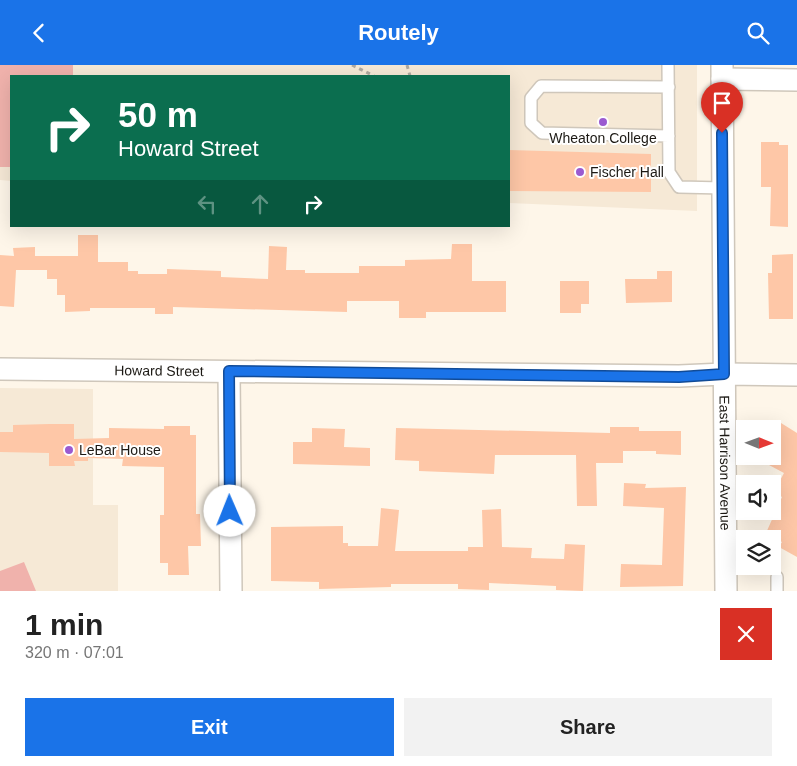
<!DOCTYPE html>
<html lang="en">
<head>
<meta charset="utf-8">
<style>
  :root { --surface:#fff; --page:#f2f2f2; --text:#222; --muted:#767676; --accent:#1a73e8 }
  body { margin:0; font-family:Helvetica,sans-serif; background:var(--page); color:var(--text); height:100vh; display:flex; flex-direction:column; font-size:19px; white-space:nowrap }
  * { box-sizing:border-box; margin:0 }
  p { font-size:16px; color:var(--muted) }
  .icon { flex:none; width:28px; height:28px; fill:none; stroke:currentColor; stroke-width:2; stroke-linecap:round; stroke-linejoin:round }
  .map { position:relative; height:526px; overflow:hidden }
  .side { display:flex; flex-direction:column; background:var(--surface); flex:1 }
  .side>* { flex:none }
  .top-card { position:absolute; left:10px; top:10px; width:500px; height:152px; border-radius:0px; box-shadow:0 5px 20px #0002; background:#0b6e4f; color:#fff; overflow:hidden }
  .needle { width:32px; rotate:91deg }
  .tools { position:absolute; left:736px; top:355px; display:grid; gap:10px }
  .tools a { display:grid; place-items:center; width:45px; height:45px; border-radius:0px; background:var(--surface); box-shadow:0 5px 20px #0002; font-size:25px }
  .pin { position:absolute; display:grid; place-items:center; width:42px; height:42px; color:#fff; margin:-51px -21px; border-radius:50% 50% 50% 0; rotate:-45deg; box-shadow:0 0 5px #0007 }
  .pin .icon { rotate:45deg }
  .me { position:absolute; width:55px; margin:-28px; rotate:359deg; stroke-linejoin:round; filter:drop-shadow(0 0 4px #0008) }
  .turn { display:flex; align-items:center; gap:18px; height:105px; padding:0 25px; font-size:22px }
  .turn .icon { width:65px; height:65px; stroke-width:2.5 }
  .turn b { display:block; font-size:35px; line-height:42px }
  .lanes { display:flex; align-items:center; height:48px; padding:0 25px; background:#0003; justify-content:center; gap:25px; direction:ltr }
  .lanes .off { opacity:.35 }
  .round { display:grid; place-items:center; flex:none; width:52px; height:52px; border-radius:0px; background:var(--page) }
  .overview { display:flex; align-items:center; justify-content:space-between; height:85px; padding:0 25px }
  h1 { font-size:30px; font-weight:600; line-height:38px }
  .button { display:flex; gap:10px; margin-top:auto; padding:10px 25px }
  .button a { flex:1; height:58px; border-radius:0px; background:var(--accent); color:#fff; font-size:20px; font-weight:600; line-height:58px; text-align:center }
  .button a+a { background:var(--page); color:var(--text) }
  header { display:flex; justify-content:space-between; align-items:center; height:65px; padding:0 25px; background:var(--accent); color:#fff; font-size:22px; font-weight:600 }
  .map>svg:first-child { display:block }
</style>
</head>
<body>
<header><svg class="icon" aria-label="back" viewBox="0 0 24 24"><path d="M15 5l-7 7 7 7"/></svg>Routely<svg class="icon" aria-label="search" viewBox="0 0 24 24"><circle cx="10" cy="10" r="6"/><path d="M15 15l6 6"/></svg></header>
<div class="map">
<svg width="797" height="526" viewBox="0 0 797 526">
  <rect width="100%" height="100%" fill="#fef6e9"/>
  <path fill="#f6e9d6" d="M0,0h697v146l-188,-8v-127h-498v105l-11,-1z
    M0,323l93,1v116h25v86h-118z"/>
  <path fill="#f0b2ac" d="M0,0h73v11h-62v91h-11z
    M24,497l12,29h-36v-20z"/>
  <path fill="#fec7a7" d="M761,77h18v3h9v82l-18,-1 1,-39h-10z
    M509,85l142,4v38l-142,-1z
    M78,170h20v27h30v9h10v3h29v-5l54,2v6l47,2 1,-33 18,1 -1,23h19v3h54v-7h46v-6l46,-1 1,-15h20v37h34v31h-80v6h-27v-17h-52v11l-174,-5v7h-18v-6h-65v3l-25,1v-17h-8v-16h-10v-9h-31l-2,37 -14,-1v-51l14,1 -1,-8 22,-1v9h43z
    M793,189v65h-24l-1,-46h4v-18z
    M657,206h15v31l-46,1 -1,-24h32z
    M560,216h29v23h-8v9h-21z
    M781,358l16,10v124l-18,-10 3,-5 -16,-9 16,-36 -8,-5 10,-19 -32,-17h20v-16z
    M49,359h25v15l35,-1v-10l55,1v-3h26v9h6v79h4l1,32h-13l1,29h-21v-12h-8v-48h4v-48l-42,-1 1,-7 -35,-1v3h-14l1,5h-26v-13l-49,-1v-20h13v-7z
    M610,362h29v4h42v24l-25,-1v-3h-33v12h-27l1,43h-20l-1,-51h-81l-1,19 -75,-3v-10l-24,-1 1,-32 214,5z
    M312,363l33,1 -1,18 26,1v18l-77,-2v-22h19z
    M624,418l22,1 -1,4 41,-1 -3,99 -63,1 1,-23 41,1 2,-57 -41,-2z
    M381,443l18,2 -4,41h73v-4h15l-1,-37 19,-1 1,38 30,1 -1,10 33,1 1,-15 20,1 -2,46 -27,-1v-4l-67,-3v7l-31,-1v-5h-67v3l-72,2v-7l-48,-1v-54l72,-1v17h5v3h30z"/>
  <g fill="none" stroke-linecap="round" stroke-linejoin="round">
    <defs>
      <path id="lane" d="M668,0l1,107 10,15 44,1
        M669,22l-128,-1 -10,12v25l11,10 127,3
        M777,512v14"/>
      <g id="street">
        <path id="s1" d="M722,0l4,526"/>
        <path d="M722,14l75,1"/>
        <path id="s2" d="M0,304l679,7 45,-2 73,1"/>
        <path d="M229,307l2,219"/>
      </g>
    </defs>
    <use href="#lane" stroke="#cfc7bb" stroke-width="14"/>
    <use href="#street" stroke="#cfc7bb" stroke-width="24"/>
    <path stroke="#b0a99f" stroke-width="3" stroke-dasharray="4 4" stroke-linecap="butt" d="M352,0l22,11
      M407,0l3,11"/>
    <use href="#lane" stroke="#fff" stroke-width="11"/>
    <use href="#street" stroke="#fff" stroke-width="21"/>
  </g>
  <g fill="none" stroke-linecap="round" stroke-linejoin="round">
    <defs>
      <path id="route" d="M230,446l-1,-140 450,6 45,-3 -2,-241"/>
    </defs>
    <use href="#route" stroke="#114b97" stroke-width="12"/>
    <use href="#route" stroke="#1a73e8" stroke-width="9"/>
  </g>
  <g fill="#9b5ad0" stroke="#fff" stroke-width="2">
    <circle cx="603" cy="57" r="5"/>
    <circle cx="580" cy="107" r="5"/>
    <circle cx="69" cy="385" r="5"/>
  </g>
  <g text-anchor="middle" stroke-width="4" stroke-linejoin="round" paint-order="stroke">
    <g font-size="14" fill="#1c1914" stroke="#fff" text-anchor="start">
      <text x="603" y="78" text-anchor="middle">Wheaton College</text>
      <text x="590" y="112">Fischer Hall</text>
      <text x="79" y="390">LeBar House</text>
    </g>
    <g font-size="14" fill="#1c1914" stroke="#fff">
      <text dy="5" stroke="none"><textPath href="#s2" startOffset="159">Howard Street</textPath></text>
      <text dy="5" stroke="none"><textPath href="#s1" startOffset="398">East Harrison Avenue</textPath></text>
    </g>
  </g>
</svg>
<div class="tools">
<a><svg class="needle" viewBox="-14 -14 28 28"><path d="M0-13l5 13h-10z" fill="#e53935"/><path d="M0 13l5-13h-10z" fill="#767676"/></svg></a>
<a><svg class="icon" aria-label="sound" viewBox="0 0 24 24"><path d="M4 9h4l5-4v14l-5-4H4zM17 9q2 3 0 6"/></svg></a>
<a><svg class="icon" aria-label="layers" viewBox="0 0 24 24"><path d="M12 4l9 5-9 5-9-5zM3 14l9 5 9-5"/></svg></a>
</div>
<div class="pin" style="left:722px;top:68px;background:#d93025"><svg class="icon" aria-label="arrive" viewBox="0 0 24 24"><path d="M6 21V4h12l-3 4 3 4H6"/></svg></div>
<svg class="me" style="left:230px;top:446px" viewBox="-20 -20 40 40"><circle r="19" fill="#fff"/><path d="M0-13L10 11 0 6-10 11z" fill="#1a73e8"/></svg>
<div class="top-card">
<div class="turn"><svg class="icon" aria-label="right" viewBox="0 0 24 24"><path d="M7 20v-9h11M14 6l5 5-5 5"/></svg><div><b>50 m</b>Howard Street</div></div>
<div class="lanes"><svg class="icon off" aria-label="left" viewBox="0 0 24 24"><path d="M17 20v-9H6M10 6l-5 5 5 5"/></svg><svg class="icon off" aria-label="ahead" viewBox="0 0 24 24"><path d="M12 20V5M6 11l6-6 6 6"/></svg><svg class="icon" aria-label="right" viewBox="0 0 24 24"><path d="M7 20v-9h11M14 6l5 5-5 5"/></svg></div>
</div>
</div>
<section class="side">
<div class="overview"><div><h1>1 min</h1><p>320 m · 07:01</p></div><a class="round" style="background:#d93025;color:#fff"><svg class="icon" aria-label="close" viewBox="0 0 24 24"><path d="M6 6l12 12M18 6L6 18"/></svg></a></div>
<div class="button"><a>Exit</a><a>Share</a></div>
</section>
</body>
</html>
